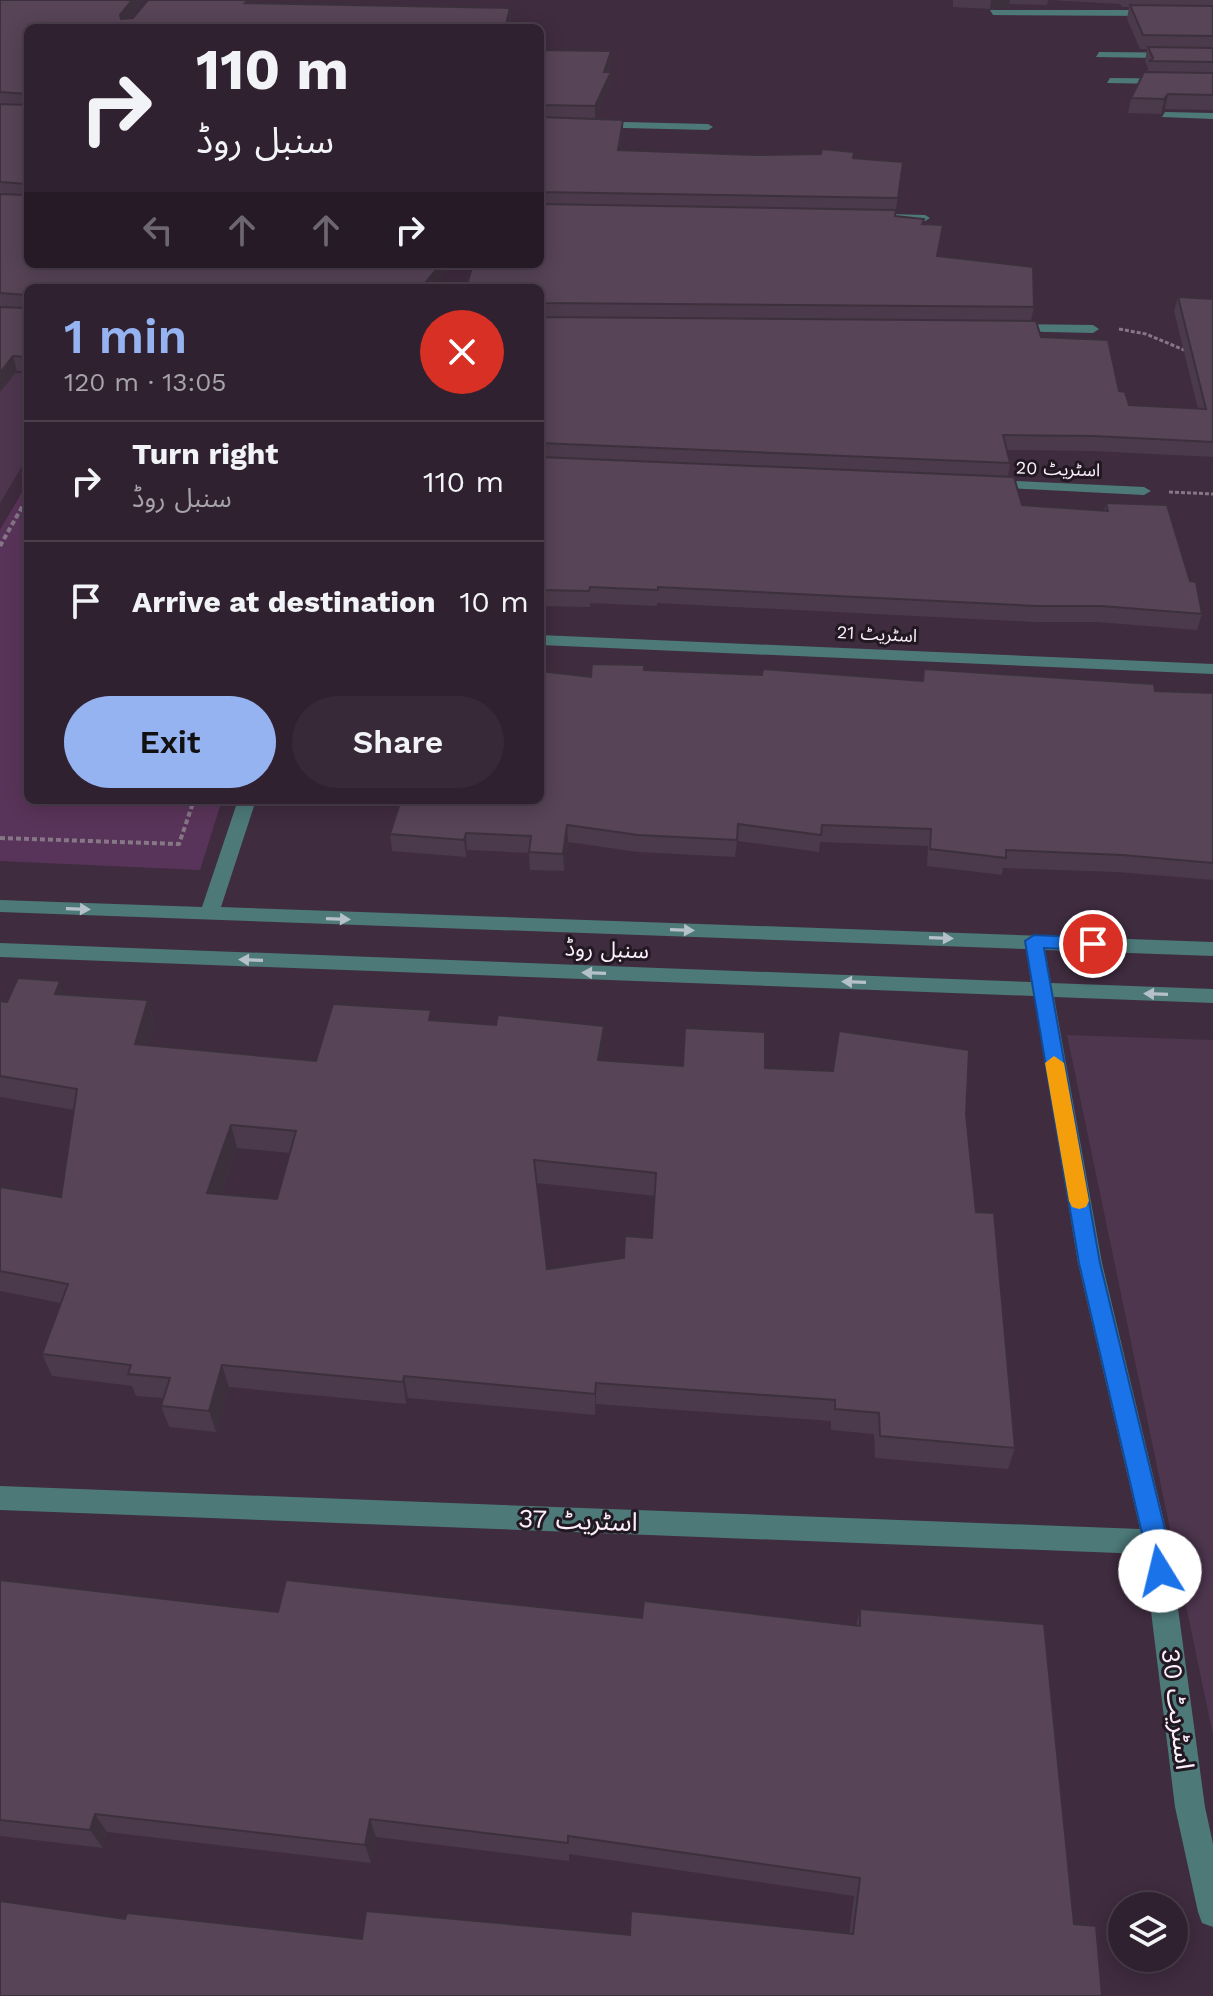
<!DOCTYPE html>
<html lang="en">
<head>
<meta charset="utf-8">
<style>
  :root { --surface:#2f212f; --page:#372937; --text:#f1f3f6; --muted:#a7a3aa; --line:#4a3e4b; --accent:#95b2f1 }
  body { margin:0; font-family:"Work Sans","Noto Sans Arabic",sans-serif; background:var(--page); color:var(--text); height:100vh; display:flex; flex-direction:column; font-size:30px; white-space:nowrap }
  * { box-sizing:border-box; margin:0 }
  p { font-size:26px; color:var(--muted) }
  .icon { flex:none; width:44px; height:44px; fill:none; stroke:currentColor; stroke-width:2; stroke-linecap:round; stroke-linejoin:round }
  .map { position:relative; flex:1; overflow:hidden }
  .sheet { position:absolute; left:24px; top:284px; width:520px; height:520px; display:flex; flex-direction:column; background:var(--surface); border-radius:12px; box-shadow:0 4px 20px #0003,0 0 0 2px var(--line) }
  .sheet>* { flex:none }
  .banner { position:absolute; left:24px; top:24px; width:520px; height:244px; border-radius:12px; box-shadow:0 4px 20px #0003,0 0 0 2px var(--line); background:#2f212f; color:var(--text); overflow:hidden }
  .fabs { position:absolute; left:1108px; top:1892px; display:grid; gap:16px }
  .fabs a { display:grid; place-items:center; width:80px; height:80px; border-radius:50%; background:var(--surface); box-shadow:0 4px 20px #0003,0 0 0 2px var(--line); font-size:40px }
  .pin { position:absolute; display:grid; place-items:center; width:68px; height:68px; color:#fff; margin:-34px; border:4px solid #fff; border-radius:50%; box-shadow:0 2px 8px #0007 }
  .me { position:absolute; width:88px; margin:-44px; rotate:351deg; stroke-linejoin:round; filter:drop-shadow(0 0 6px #0008) }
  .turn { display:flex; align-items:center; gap:28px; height:168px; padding:0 40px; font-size:36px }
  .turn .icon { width:104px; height:104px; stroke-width:2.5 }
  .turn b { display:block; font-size:56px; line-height:68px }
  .lanes { display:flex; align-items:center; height:76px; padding:0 40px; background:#0003; justify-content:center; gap:40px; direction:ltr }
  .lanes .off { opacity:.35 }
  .round { display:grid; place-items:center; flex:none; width:84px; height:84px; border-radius:42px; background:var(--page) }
  .overview { display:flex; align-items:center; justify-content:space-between; height:136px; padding:0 40px }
  h1 { font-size:48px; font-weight:600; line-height:60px; color:var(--accent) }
  .cta { display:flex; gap:16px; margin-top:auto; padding:16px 40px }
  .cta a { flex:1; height:92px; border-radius:48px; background:var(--accent); color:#111; font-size:32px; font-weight:600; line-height:92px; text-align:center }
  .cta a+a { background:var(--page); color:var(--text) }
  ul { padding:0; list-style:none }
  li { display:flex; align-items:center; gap:24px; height:120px; padding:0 40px; border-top:2px solid var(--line) }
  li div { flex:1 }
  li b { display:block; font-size:30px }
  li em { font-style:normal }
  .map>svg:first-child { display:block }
</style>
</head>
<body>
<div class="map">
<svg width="1213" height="1996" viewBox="0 0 1213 1996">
  <rect width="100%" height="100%" fill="#3f2c3f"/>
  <path fill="#4d364e" d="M0,373h28v83l-28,47z
    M1067,1035l146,5v695z"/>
  <path fill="#59345a" d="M28,482v318h194l-22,70 -200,-9v-331z"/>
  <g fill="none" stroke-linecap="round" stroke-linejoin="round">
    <path stroke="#867686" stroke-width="3" stroke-dasharray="4 2" stroke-linecap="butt" d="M1119,329l27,5 43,18
      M1169,492l44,2
      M24,502l4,-6"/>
    <path stroke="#867686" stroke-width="4" stroke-dasharray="5 3" stroke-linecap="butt" d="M0,546l26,-46
      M0,838l179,6 15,-44"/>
    <path fill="#4d7979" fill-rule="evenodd" d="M990,10h163l4,3 -4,3 -160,-1z
      M1099,52l114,1v6l-117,-2z
      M1110,78l103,1v6l-106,-2z
      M1165,112l48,1v6l-51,-2z
      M540,120l168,4 5,3 -5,3 -168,-4z
      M889,214l36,1 5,3 -5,3 -40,-2 -1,-2z
      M1012,324l81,1 6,4 -6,4 -85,-2v-6z
      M992,480l152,7 7,4 -7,4 -157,-8 -2,-3z
      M540,635l673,29v10l-673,-29z
      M238,800h18l-35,107 992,35v14l-168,-6 6,33 162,6v14l-159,-6 48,266 67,279 36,265 8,37v83l-11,-4 -4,-11 -23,-105 -31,-253 -1144,-44v-24l1140,43 -62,-266 -44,-267 -1034,-39v-14l1031,39 -5,-33 -1026,-37v-12l202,7z"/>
  </g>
  <path fill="#4b3a4b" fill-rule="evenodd" d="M0,0h143l-14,19 128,-19 -2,4 255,4 1,11 -483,269v83h-11l-17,21z
    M953,0h260v110l-48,-1 -4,5 -33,-1 3,-15 16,-26 1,-4 -3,-7 2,-12h-7l-13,-30 2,-12h-7l-2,-3 -72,-4 -1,5 -38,-1v2l-19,3 -37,-2z
    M540,50l71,1v12l-3,9 3,12 -16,34 28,2v12l-3,18 135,5 66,-1 33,-2v6l49,4 -8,54 28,8 15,32 96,51 -3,14 10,16 78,54 10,14 69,4 -24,-98 4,-14 35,2v158l-122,-6 -84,-1 3,13 -2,14 14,28 82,6 2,-8 84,78 12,33 -5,16 -100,-8h-63l-377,-19v3l-67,-3v4l-50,-1z
    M924,669l231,22 58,2v187l-96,-8 -114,-4 -1,7 -75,-9 1,-20 -108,-4 -1,10 -82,-11 -2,16 -97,-5 -70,-10 -4,29 -34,-1 -1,-17 -62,-3 -1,7 -74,-6 -2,-17 201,-157 53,-7 118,5 160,5z
    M65,994l83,6 6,23 -6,22 168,16 116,-40 64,4 108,1v23l-2,11 81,6 82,2 201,47 10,97 39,236 -7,21 -133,-11 -1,-24 -43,-4v-9l-235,-17 -1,11 -187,-17 -2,6 -177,-17 -13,45 -47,-5 -8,-21 2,-8 -27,-2 -4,-10 -80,-10 -10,-22 19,-51 -61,-12v-104l61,10 13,-87 -74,-13v-96l7,1zM237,1148l53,5 -13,46 -56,-5zM537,1183l118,13 -3,42 -28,20 -77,11z
    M0,1580l278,32 364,6 214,8 4,-17 214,315 -1074,72 125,-77 237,20 268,-4 219,-1 5,-38 -285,-42v7l-193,-24 -5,26 -264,-31 -4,16 -103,-12z"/>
  <path fill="#3d303d" d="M132,0h11l-20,26 -3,-11z
    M248,0h9l-10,15 -2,-12z
    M991,0h19l-1,6 -19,3z
    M510,8l1,11 -2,9h-4z
    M611,51v12l-7,21v-12z
    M611,72v12l-16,34v-12z
    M1168,94l-3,15 -4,5 3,-15z
    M623,120v12l-5,31v-13z
    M441,264h12l-20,24h-12z
    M13,356l4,15 -17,21v-19z
    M567,825l1,17 -4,29 -1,-17z
    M466,833l1,17 -1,7 -2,-17z
    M60,981l8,23 -13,-10z
    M148,1000l6,23 -12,44 -7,-23z
    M604,1026v23l-6,34v-23z
    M231,1125l6,23 -24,68 -6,-23z
    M222,1365l7,22 -13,45 -7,-21z
    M404,1376l4,22 -2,6 -3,-22z
    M596,1383v21l-1,11v-21z
    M95,1814l12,18 -4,16 -13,-18z
    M370,1819l6,18 -5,26 -6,-18z"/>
  <path fill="#574457" stroke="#3d303d" stroke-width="2" fill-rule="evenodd" d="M0,0h132l-12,15 1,4 12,-1 15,-18h100l-3,3 265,5 -5,20h-477v72l-1,-6 -27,-2z
    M1130,5l83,1v30l-70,-1z
    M1148,47l65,1v14l-63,-1 3,-3z
    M540,50l71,1 -7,21h7l-16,34 -55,-1z
    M1144,72l69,1v22l-45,-1 -4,5 -33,-1z
    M28,102v162h413l-20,24h-393v69l-15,-1 -13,17v-66l24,1 3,-3v-10l-27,-2v-99l25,1 3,-3 -1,-8 -27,-2v-78l25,1z
    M540,117l83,3 -5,30 137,5 66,-1 1,-5 32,3 -1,6 50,4 -5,36 -358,-6z
    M540,204l356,6 -1,6 29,3 -2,5 21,1 -6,31 96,11 1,40 -494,-4v-15h-74l7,-24h67z
    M1178,297l35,2v143l-119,-6 -91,-1 7,28 -470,-20v-126l496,4 5,16 67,3 11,51 6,1 4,13 77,4z
    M540,457l474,20 8,28 86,6 -2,-8 61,2 23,76 6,1 6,32 -101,-8h-64l-379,-19v3l-68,-3 -1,4 -49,-1z
    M592,664l52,1v5l118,5 1,-6 160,12 1,-12 230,15 1,7 58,2v170l-91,-8 -116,-5v8l-76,-9 1,-20 -109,-4 -1,10 -83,-11 -1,16 -99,-5 -71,-10 -4,29 -34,-2 2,-16 -65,-3 -2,7 -74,-6 11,-34h139v-129l51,6z
    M18,978l42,3 -5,13 93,6 -13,44 181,17 17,-57 98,6 -2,10 67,5 2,-10 106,11 -6,34 85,6 2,-38 80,4v36l68,3 6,-40 130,19 -3,65 10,97 18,1 21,235 -135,-12 -1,-23 -44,-4v-9l-239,-17 -1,11 -191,-18 -1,6 -181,-17 -13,46 -48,-5 9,-28 -42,-4 3,-9 -89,-11 26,-70 -68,-13v-84l61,10 16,-108 -77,-13v-75l7,1zM231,1125l65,6 -19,68 -70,-6zM534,1160l122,13 -4,65 -27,-2 -1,22 -77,11z
    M0,1580l278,32 8,-32 356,38 2,-17 216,25v-17l184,15 30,300 22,2 6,70h-1102v-95l125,18 2,-6 235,26 4,-28 264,24 1,-24 222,23 7,-56 -292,-42v7l-198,-24 -5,26 -270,-31 -5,16 -90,-10z"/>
  <defs><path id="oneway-solid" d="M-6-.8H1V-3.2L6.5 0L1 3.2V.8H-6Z" transform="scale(2)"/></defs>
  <g fill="#b6c0c8">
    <use href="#oneway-solid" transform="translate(78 909) rotate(2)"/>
    <use href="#oneway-solid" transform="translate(338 919) rotate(2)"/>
    <use href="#oneway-solid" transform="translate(682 930) rotate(2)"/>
    <use href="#oneway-solid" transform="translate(941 938) rotate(2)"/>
    <use href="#oneway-solid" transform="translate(251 960) rotate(-178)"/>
    <use href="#oneway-solid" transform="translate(594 973) rotate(-178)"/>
    <use href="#oneway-solid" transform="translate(854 982) rotate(-178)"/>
    <use href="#oneway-solid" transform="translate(1156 994) rotate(-178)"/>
  </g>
  <path fill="#1a73e8" stroke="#114b97" stroke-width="2" d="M1034,935l59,3 9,6 -9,6 -49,-2 56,315 68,279 4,29 -4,8 -8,4 -9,-4 -7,-37 -65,-279 -54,-322z"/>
  <path fill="#f59e0b" d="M1054,1056l10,7 25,138 -3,6 -7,2 -7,-2 -3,-6 -24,-138z"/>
  <g text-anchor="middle" stroke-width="6" stroke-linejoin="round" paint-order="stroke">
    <g font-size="18" fill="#fceffc" stroke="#211821">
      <text transform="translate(1058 469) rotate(2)" y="6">اسٹریٹ 20</text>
      <text transform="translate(877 634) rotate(3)" y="6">اسٹریٹ 21</text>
    </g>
    <g font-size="22" fill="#fceffc" stroke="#211821">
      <text transform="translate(607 949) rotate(2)" y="8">سنبل روڈ</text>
    </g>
    <g font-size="26" fill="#fceffc" stroke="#211821">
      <text transform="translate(578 1520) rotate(2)" y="9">اسٹریٹ 37</text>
      <text transform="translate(1178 1709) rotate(83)" y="9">اسٹریٹ 30</text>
    </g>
  </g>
</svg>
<div class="fabs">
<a><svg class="icon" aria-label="layers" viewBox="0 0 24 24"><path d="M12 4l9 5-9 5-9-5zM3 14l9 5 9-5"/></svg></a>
</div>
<div class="pin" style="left:1093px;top:944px;background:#d93025"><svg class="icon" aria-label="arrive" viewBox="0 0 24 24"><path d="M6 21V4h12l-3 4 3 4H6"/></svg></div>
<svg class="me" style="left:1160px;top:1571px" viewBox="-20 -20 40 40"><circle r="19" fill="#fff"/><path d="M0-13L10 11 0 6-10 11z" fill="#1a73e8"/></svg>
<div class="banner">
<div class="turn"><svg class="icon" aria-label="right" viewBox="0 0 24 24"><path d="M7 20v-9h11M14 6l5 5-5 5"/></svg><div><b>110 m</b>سنبل روڈ</div></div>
<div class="lanes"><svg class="icon off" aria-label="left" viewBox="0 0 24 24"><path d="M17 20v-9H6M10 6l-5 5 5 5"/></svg><svg class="icon off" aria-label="ahead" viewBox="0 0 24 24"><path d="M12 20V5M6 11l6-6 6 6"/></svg><svg class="icon off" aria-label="ahead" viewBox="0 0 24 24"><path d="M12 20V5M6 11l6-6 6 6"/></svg><svg class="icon" aria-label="right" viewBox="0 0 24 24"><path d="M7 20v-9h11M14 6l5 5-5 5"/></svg></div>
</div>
<section class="sheet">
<div class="overview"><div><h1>1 min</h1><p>120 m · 13:05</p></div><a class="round" style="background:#d93025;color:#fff"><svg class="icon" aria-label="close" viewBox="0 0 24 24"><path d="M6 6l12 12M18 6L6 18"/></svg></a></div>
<ul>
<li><svg class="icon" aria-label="right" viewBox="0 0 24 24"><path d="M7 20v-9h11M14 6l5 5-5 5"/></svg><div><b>Turn right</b><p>سنبل روڈ</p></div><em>110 m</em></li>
<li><svg class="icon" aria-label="arrive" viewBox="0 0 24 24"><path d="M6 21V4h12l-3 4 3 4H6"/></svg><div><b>Arrive at destination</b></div><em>10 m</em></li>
</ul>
<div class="cta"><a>Exit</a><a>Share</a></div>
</section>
</div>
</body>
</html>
